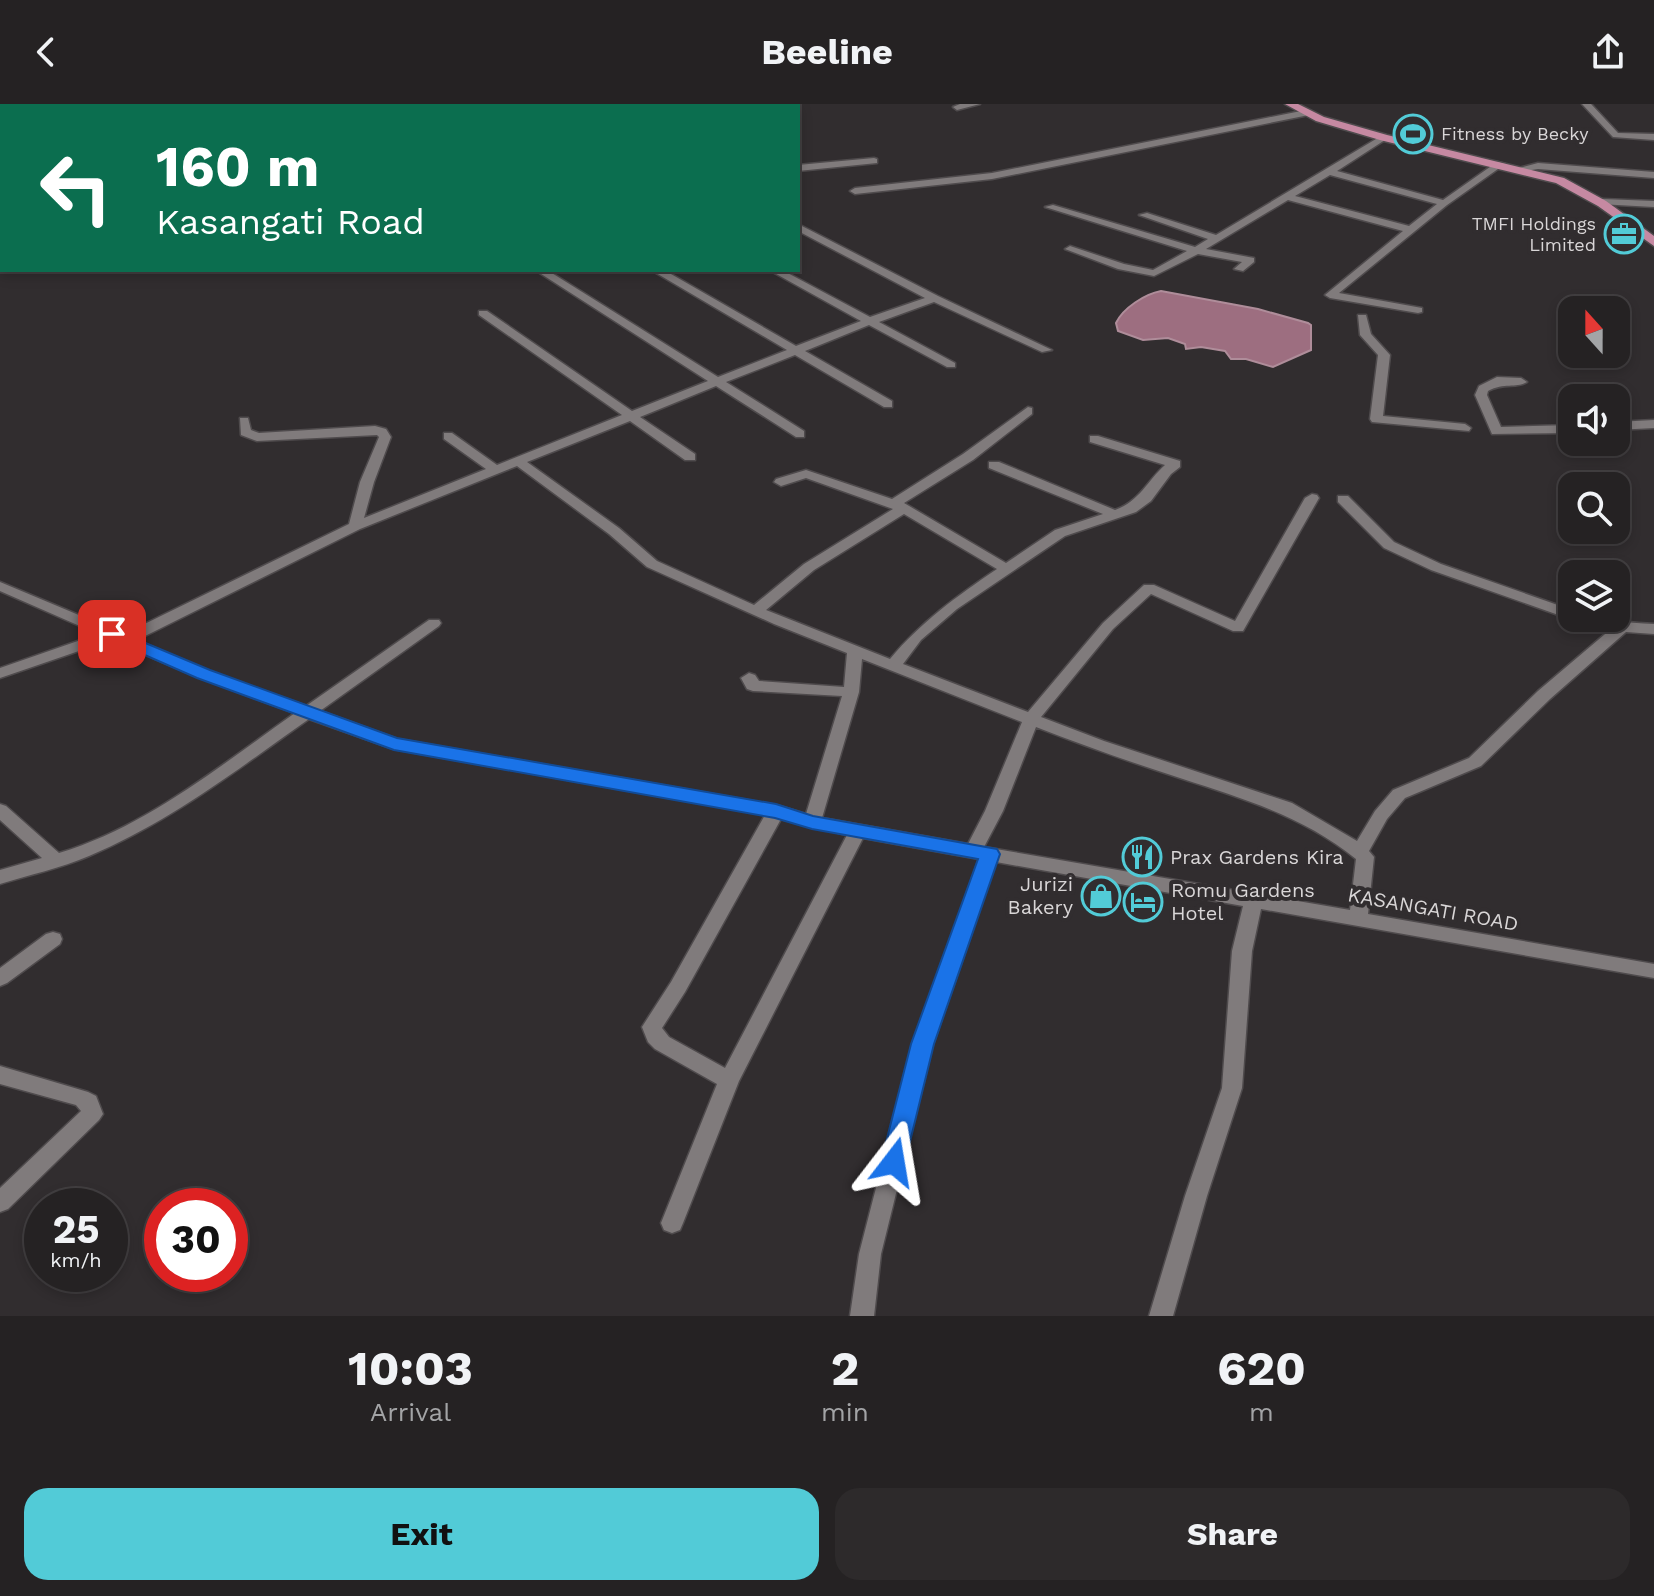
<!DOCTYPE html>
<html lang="en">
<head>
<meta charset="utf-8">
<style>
  :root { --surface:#252223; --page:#2d2a2b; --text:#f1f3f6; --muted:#a3a4a6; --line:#423f41; --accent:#52cbd7 }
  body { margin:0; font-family:"Work Sans",sans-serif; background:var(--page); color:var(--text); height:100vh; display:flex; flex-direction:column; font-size:30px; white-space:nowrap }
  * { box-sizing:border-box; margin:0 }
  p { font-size:26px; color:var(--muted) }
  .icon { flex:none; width:44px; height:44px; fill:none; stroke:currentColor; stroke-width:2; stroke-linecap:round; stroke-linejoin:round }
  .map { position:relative; height:1212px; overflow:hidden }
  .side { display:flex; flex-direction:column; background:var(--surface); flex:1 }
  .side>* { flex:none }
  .guide { position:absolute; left:0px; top:0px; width:800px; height:168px; box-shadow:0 4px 12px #0003,0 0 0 2px var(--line); background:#0b6e4f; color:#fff; overflow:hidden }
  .needle { width:52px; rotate:339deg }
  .buttons { position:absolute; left:1558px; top:192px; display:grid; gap:16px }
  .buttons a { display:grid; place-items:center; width:72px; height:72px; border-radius:16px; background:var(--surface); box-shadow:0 4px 12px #0003,0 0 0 2px var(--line); font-size:40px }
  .speed { position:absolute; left:24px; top:1084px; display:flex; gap:16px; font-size:40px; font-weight:700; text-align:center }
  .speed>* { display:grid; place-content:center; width:104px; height:104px; border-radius:50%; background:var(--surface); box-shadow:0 4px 12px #0003,0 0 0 2px var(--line); line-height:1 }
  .speed small { font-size:20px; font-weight:400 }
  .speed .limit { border:12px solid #d22; background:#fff; color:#111 }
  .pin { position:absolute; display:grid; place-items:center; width:68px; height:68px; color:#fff; margin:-34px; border-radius:16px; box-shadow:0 4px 12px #0006 }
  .me { position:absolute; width:88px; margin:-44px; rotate:14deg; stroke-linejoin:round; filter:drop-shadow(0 0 6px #0008) }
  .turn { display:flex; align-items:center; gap:28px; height:168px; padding:0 24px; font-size:36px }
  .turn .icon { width:104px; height:104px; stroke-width:2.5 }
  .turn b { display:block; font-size:56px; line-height:68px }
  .eta { display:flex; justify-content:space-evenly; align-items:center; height:136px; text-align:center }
  .eta b { font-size:48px; font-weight:700; line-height:56px }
  .button { display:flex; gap:16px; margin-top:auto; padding:16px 24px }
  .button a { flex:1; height:92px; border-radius:24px; background:var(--accent); color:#111; font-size:32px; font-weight:700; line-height:92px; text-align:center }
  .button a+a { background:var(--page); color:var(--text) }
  header { display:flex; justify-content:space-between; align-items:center; height:104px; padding:0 24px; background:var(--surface); font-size:36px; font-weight:700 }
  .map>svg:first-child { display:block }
</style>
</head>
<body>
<header><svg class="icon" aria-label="back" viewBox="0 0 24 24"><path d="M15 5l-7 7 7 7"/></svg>Beeline<svg class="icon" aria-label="share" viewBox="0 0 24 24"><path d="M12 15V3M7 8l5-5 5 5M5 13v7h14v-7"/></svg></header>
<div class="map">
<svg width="1654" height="1212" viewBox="0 0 1654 1212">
  <rect width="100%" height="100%" fill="#312d2f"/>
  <path fill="#9d6e80" stroke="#af8d9a" stroke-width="2" d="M1161,187l97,18 50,14 3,2v25l-38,17 -27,-8h-15l-6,-8 -24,-4 -15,2 -1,-5 -17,-6 -25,2 -25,-9 -2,-8c7,-15 29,-29 45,-32z"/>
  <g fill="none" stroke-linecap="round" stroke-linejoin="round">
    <defs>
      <path id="minor" d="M312,0h8v2h-8z
        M421,0h8l1,2h-8z
        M657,0h10l1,2h-10z
        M960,0h20l-23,6 -4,-3z
        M1582,0h9l27,29 36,1v6l-41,-3z
        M1306,6l3,1v4l-317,64 -137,15 -5,-3 5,-3 137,-15z
        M0,8h2v6h-2z
        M0,29h2v6h-2z
        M1381,32l7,2 -51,33 106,29 54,-38 8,2 -58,41 -108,88 83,15v4l-4,1 -88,-15 -5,-3 78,-64 -115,-31 -82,49 48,9v4l-11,9 -9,-2 8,-7 -44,-8 -44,22 -36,-7 -53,-20 5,-3 54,18 29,6 34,-19 -142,-44 8,-2 142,42 13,-8 -69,-24 8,-2 69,22zM1330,71l107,29 -28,22 -114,-30z
        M874,54l3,1v4l-79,8v-6z
        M1538,59l116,9v6l-116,-9 -18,3 -5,-3z
        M1602,95l52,2v6l-55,-3v-4z
        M798,120l140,72 114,54 -10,2 -108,-50 -55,20 76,41v4h-8l-78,-42 -64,26 87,50v6h-8l-89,-52 -69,27 78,49v6h-8l-80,-51 -76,31 55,37v6h-10l-55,-39 -103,41 92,66 38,33 97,44 50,-41 89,-55 -87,-31 -25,8 -7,-4 2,-3 30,-9 86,29 71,-45 65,-47 4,1v6l-59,46 -69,43 102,60 49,-33 48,-16 -114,-46v-6h10l116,48c25,-9 32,-29 50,-45l-75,-23v-6h8l82,25v6l-9,7 -20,27 -15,11 -71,24 -108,73 -36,31 -18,24 125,48 75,-89 41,-38h10l81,36 70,-123 7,-4 5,1 2,3 -76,133h-10l-82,-37 -38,35 -72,88 63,24 188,62 65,38 18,-30 18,-21 76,-32 69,-67 73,-62 -32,-8 -2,-3h-10l-136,-48 -47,-22 -46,-46v-6h10l46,46 47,22 131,46v8c28,0 54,5 82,6v10l-28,-2 -76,67 -69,67 -76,32 -18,21 -18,32 5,6 -6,57 286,50v14l-393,-69 -9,42 -10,137 -35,108 -34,120h-24l36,-120 37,-108 10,-137 11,-45 -247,-44 -63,182 -52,210 -7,62h-24l9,-62 54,-210 66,-185 -116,-21 -124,243 -56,142 -3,7 -8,3 -8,-3 -3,-7 56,-139 -62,-35 -7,-7 -6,-15 29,-45 94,-167 -371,-66 -85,-30c-71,50 -139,103 -220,137 -28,12 -60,19 -89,28v-14l42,-12 -42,-38v-16l6,2 53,47c87,-26 162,-88 236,-140l-97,-36 -87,-37 -111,38v-10l98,-34 -98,-43v-9l124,52 225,-110 11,-42 19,-45 -2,-2 -120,6 -16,-6 -1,-17h8l3,12 8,3 116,-7 11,3 5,8 -17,45 -10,36 122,-49 -42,-30v-6h8l45,32 125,-50 -143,-100v-4h8l145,100 76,-30 -173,-111h12l171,107 69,-27 -136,-80h13l132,76 65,-25 -92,-51h13l88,47 55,-19 -127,-67zM517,362l92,68 38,33 127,57 73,29 -3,34 -85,-6 -4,-6 -6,-2 -8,5 6,11 6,2 89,5 -36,118 -30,-9 -379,-66 -77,-28 119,-85 2,-3 -2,-3h-10l-123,86 -98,-35 -71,-31 223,-111zM904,410l93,55c-40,27 -76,53 -107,90l-124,-49 48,-40zM862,555l160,63 -37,89 -17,33 -146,-26 37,-126zM1036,623c49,19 97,36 147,52 61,20 122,38 173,80l-6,51 -366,-63 19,-36zM781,715l66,16 -122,233 -56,-31 -7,-9 23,-36z
        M1358,211h8l5,19 19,21 -7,61 82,8 6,4 -2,3 -97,-9 -2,-3 8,-64 -18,-20z
        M1497,273l24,1 6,4c-11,7 -22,0 -39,9l-1,4 14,32 71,-2v8l-80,1 -17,-39 4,-9z
        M1654,316v8l-38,2v-8z
        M53,828l7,2 2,5 -2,5 -53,39 -7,3v-18l46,-34z
        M0,962l88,26 8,4 7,18 -4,6 -91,89 -8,3v-24l81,-77 -5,-6 -76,-21z"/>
      <path id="major" d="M1285,0h13l26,13 63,18 177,43 42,23 48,35v10l-56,-40 -42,-23 -176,-43 -64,-19z"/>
    </defs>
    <use href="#minor" stroke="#4f4b4d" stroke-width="3"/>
    <use href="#major" stroke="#4f4b4d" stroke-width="3"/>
    <use href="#minor" fill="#807b7c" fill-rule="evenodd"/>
    <use href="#major" fill="#c689a2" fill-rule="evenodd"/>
  </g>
  <path fill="#1a73e8" stroke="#114b97" stroke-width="2" d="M112,525l98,41 187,68 379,66 37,12 184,33 3,5 -66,190 -31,126 -9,3 -9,-3 -4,-8 30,-118 67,-185 -166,-30 -37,-11 -381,-68 -197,-72 -91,-40 -3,-4 3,-3z"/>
  <defs>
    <symbol id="stadium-ring" viewBox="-11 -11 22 22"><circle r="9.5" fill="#312d2f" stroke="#52cbd7" stroke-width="1.5"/><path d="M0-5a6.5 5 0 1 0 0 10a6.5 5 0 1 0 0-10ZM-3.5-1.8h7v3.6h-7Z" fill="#52cbd7"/></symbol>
    <symbol id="office-ring" viewBox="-11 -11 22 22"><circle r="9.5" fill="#312d2f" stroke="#52cbd7" stroke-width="1.5"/><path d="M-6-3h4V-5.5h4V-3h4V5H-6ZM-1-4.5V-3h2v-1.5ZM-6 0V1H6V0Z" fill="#52cbd7"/></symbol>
    <symbol id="restaurant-ring" viewBox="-11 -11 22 22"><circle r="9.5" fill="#312d2f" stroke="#52cbd7" stroke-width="1.5"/><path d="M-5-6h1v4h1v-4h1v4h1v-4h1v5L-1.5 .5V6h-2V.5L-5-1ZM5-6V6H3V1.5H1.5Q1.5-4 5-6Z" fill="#52cbd7"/></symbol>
    <symbol id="shop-ring" viewBox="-11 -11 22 22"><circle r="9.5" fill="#312d2f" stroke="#52cbd7" stroke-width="1.5"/><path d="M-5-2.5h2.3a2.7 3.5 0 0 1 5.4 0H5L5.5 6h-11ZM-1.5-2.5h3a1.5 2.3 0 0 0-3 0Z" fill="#52cbd7"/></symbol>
    <symbol id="hotel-ring" viewBox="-11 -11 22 22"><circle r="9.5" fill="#312d2f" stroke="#52cbd7" stroke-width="1.5"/><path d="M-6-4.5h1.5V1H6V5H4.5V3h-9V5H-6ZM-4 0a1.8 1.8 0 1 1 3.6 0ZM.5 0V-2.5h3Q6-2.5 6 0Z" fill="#52cbd7"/></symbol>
  </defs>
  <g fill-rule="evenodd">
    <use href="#stadium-ring" x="1391" y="8" width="44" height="44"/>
    <use href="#office-ring" x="1602" y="108" width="44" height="44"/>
    <use href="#restaurant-ring" x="1120" y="731" width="44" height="44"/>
    <use href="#shop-ring" x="1079" y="770" width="44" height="44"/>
    <use href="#hotel-ring" x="1121" y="776" width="44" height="44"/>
  </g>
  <g text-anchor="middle" stroke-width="8" stroke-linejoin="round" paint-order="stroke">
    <g font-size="18" fill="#d9d6d7" stroke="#312d2f" text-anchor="start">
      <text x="1441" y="36">Fitness by Becky</text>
      <text x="1596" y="126" text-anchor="end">TMFI Holdings<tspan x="1596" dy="21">Limited</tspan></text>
    </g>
    <g font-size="20" fill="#d9d6d7" stroke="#312d2f" text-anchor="start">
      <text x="1170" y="760">Prax Gardens Kira</text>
      <text x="1073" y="787" text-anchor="end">Jurizi<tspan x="1073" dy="23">Bakery</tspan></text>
      <text x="1171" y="793">Romu Gardens<tspan x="1171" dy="23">Hotel</tspan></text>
    </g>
    <g font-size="20" fill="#d9d6d7" stroke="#312d2f">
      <text transform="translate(1433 805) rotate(10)" y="7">KASANGATI ROAD</text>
    </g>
  </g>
</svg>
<div class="buttons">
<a><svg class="needle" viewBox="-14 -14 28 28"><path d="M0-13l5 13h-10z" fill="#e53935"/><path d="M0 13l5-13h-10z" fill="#a3a4a6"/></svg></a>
<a><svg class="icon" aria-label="sound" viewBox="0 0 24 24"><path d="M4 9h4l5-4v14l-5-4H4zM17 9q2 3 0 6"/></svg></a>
<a><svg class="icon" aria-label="search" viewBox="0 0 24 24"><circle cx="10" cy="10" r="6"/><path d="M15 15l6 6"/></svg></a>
<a><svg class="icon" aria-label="layers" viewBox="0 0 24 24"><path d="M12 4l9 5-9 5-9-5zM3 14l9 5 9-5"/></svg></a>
</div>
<div class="speed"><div>25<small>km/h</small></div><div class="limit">30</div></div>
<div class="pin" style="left:112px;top:530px;background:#d93025"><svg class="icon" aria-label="arrive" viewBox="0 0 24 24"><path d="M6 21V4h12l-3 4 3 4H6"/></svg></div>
<svg class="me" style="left:894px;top:1058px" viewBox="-20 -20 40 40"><path d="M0-17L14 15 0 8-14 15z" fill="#1a73e8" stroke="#fff" stroke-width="4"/></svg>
<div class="guide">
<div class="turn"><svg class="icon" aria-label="left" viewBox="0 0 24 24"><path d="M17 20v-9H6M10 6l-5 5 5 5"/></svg><div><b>160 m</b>Kasangati Road</div></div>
</div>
</div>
<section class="side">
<div class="eta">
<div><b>10:03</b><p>Arrival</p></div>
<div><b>2</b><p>min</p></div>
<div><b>620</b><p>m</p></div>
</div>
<div class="button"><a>Exit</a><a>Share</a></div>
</section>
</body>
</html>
